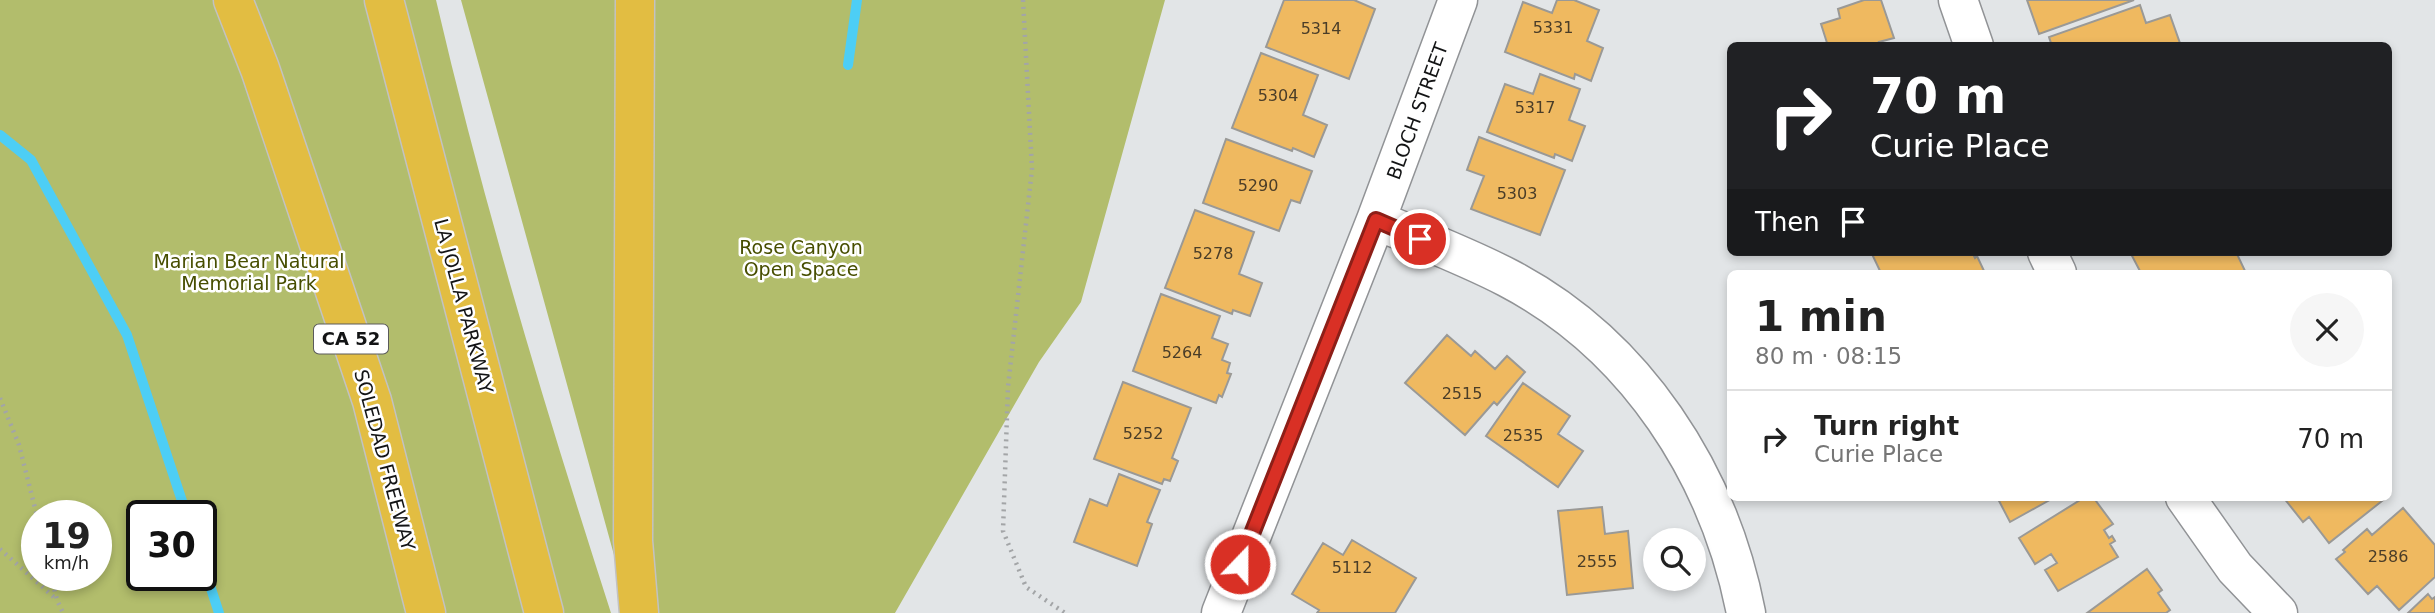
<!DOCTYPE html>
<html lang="en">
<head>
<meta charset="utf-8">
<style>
  :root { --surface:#fff; --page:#f6f6f6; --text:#222; --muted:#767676; --line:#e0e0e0 }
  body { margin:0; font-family:"DejaVu Sans",sans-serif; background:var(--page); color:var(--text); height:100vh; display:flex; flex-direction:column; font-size:26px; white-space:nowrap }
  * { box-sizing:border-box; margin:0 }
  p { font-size:23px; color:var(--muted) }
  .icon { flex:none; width:38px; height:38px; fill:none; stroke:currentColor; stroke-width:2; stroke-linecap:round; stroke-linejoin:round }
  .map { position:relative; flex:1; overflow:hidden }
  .panel { position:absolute; left:1727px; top:270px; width:665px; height:231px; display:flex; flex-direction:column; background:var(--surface); border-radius:10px; box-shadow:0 4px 10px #0003 }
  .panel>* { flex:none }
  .banner { position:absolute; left:1727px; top:42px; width:665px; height:214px; border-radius:10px; box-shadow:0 4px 10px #0003; background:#202124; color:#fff; overflow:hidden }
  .fabs { position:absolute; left:1643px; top:528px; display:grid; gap:14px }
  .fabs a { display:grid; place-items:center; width:63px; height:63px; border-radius:50%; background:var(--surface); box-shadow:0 4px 10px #0003; font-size:35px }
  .speed { position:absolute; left:21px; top:500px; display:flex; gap:14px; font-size:35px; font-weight:700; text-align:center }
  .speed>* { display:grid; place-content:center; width:91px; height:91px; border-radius:50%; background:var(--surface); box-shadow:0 4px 10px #0003; line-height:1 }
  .speed small { font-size:18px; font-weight:400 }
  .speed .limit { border:4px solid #111; border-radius:10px; background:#fff; color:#111 }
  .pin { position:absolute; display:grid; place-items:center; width:60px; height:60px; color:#fff; margin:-30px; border:4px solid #fff; border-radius:50%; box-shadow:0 2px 7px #0007 }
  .me { position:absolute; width:77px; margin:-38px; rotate:22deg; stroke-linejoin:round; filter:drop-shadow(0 0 5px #0008) }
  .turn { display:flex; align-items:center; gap:24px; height:147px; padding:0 28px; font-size:32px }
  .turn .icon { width:91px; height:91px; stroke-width:2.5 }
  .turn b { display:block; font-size:49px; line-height:60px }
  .then { display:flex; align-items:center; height:66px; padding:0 28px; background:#0003; gap:14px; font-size:26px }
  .round { display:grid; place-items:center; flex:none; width:74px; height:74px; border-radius:37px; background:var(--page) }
  .head { display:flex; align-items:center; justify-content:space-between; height:119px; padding:0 28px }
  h1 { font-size:42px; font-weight:700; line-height:52px }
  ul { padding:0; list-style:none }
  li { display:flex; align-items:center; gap:21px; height:98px; padding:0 28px; border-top:2px solid var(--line) }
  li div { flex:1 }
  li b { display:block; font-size:26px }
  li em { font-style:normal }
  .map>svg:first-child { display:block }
</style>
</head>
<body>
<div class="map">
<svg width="2435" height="613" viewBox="0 0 2435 613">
  <rect width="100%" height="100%" fill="#e2e5e7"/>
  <path fill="#b2bd6c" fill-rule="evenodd" d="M0,0h436c48,207 110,411 175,613h-611zM37,516h59v60h-59zM142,516h59v60h-59z
    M461,0h704l-84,302 -42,60 -144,251h-265z"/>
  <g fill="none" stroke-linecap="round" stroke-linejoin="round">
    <path stroke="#4dcef5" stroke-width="10" d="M848,65l9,-65
      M0,135l31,25 96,175 60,181
      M201,558l18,55"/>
  </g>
  <path fill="#efb960" stroke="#9a9996" stroke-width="2" d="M1284,0h70l21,9 -26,70 -83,-32z
    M1557,0h17l25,10 -12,31 16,7 -12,33 -16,-7 -1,5 -69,-27 18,-50 29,11z
    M1864,0h17l13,38 -15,4 2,4h-53l-7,-22 19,-6 -2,-9z
    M2027,0h107l-95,34z
    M2140,5l6,18 24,-8 11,31h-129l-3,-9z
    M1261,53l57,22 -15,40 24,10 -13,32 -21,-9 -1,3 -60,-23z
    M1540,74l40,15 -11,31 16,6 -13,35 -17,-7 -1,4 -67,-26 18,-48 28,10z
    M1479,137l86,33 -25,65 -69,-26 13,-33 -17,-6z
    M1226,139l86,32 -12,32 -9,-3 -12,31 -76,-28z
    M1195,210l59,22 -15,42 23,9 -12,33 -17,-6 -1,4 -67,-26z
    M1871,252h101l3,6 2,-2 8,17h-104z
    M2130,252h106l10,21h-105z
    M1161,294l59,22 -8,22 16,6 -6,16 8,3 -3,10 4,1 -9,23 -3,-2 -3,8 -83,-32z
    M1447,335l24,21 4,-5 20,18 12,-13 18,16 -28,33 -3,-3 -29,33 -60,-52z
    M1123,382l68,26 -19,50 6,3 -8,20 -6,-2 -2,5 -68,-25z
    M1523,383l47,33 -12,18 25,17 -25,36 -72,-51z
    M1119,474l41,16 -13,32 5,2 -15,42 -63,-24 16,-43 17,7z
    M1997,497h58l-45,25z
    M2085,497h8l20,27 -9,6 5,8 3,-2 3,5 -5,3 8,13 -60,34 -13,-21 12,-7 -6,-9 -16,10 -16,-26z
    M2283,497h104l-58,46 -20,-26 -6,5z
    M1602,507l3,27 23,-3 5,57 -66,7 -9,-84z
    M2403,508l32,37v32l-36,33 -22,-24 -9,8 -32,-35 9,-7 -2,-2 24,-21 5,6z
    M1352,540l64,38 -21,35h-78l2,-3 -27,-16 31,-51 20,12z
    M2147,569l15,21 -4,3 12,17 -4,3h-79z
    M2428,594l4,5 3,-2v16h-27z"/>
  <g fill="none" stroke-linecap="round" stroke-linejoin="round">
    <defs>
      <path id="minor" d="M1958,0l16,46
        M1376,220c44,19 90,36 132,58 128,67 211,196 238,335
        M2047,252l10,21
        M2185,497l50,71 43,45
        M1221,613l155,-393 82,-220"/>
      <path id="motorway" d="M233,0l27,69 112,332 54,212
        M384,0l160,613
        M635,0l-2,541 6,72"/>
    </defs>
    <use href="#minor" stroke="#919396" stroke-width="41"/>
    <use href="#motorway" stroke="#c2c2c2" stroke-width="41"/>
    <path stroke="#a3a5a7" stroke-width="4.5" stroke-dasharray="2 5" stroke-linecap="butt" d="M1023,0l9,169 -24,218 -5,144 23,56 39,26
      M0,398l19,47 18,71
      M0,549l57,51
      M51,576l6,24 6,13"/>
    <use href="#minor" stroke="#fff" stroke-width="38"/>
    <use href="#motorway" stroke="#e2bd42" stroke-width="38"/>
  </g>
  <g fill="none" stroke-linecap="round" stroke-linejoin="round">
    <defs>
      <path id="route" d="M1240,564l136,-344 44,19"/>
    </defs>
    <use href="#route" stroke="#8d1f18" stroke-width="18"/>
    <use href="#route" stroke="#d93025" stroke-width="12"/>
  </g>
  <g text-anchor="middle" stroke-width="5" stroke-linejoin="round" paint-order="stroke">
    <g font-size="16" fill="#4a3d28">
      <text x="1553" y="33">5331</text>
      <text x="1321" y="34">5314</text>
      <text x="1278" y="101">5304</text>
      <text x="1535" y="113">5317</text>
      <text x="1258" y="191">5290</text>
      <text x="1517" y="199">5303</text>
      <text x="1213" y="259">5278</text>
      <text x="1182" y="358">5264</text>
      <text x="1462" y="399">2515</text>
      <text x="1143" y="439">5252</text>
      <text x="1523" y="441">2535</text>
      <text x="2388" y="562">2586</text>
      <text x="1597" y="567">2555</text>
      <text x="1352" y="573">5112</text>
    </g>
    <rect fill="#fff" stroke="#5a5a5b" stroke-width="2" x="314" y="324.5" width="74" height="29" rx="5"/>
    <g font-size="18" font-weight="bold" fill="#131415">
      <text x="351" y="345">CA 52</text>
    </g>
    <g font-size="19" fill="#131415" stroke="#fff">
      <text transform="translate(1417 111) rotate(-70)" y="7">BLOCH STREET</text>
      <text transform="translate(464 306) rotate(75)" y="7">LA JOLLA PARKWAY</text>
      <text transform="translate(385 460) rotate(75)" y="7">SOLEDAD FREEWAY</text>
    </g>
    <g font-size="19" fill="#474e00" stroke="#fff">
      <text x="801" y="254">Rose Canyon<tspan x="801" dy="22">Open Space</tspan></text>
      <text x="249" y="268">Marian Bear Natural<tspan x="249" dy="22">Memorial Park</tspan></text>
    </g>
  </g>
</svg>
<div class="fabs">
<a><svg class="icon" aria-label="search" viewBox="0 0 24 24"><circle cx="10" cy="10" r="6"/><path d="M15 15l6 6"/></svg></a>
</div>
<div class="speed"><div>19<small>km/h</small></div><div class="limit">30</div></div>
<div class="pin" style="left:1420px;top:239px;background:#d93025"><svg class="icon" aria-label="arrive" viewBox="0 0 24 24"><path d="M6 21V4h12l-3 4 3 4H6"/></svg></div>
<svg class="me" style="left:1240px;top:564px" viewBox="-20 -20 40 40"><circle r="17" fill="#d93025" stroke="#fff" stroke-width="3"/><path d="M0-11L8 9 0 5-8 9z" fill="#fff"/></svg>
<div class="banner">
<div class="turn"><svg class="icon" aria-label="right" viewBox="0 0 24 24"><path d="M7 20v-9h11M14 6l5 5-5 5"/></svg><div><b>70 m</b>Curie Place</div></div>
<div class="then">Then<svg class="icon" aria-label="arrive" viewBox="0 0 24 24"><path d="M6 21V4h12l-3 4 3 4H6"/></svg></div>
</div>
<section class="panel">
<div class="head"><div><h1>1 min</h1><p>80 m · 08:15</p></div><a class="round"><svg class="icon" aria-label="close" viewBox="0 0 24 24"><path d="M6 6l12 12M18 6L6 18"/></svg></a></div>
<ul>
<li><svg class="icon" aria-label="right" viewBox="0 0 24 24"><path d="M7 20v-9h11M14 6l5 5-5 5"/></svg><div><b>Turn right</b><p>Curie Place</p></div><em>70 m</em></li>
</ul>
</section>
</div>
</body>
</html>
